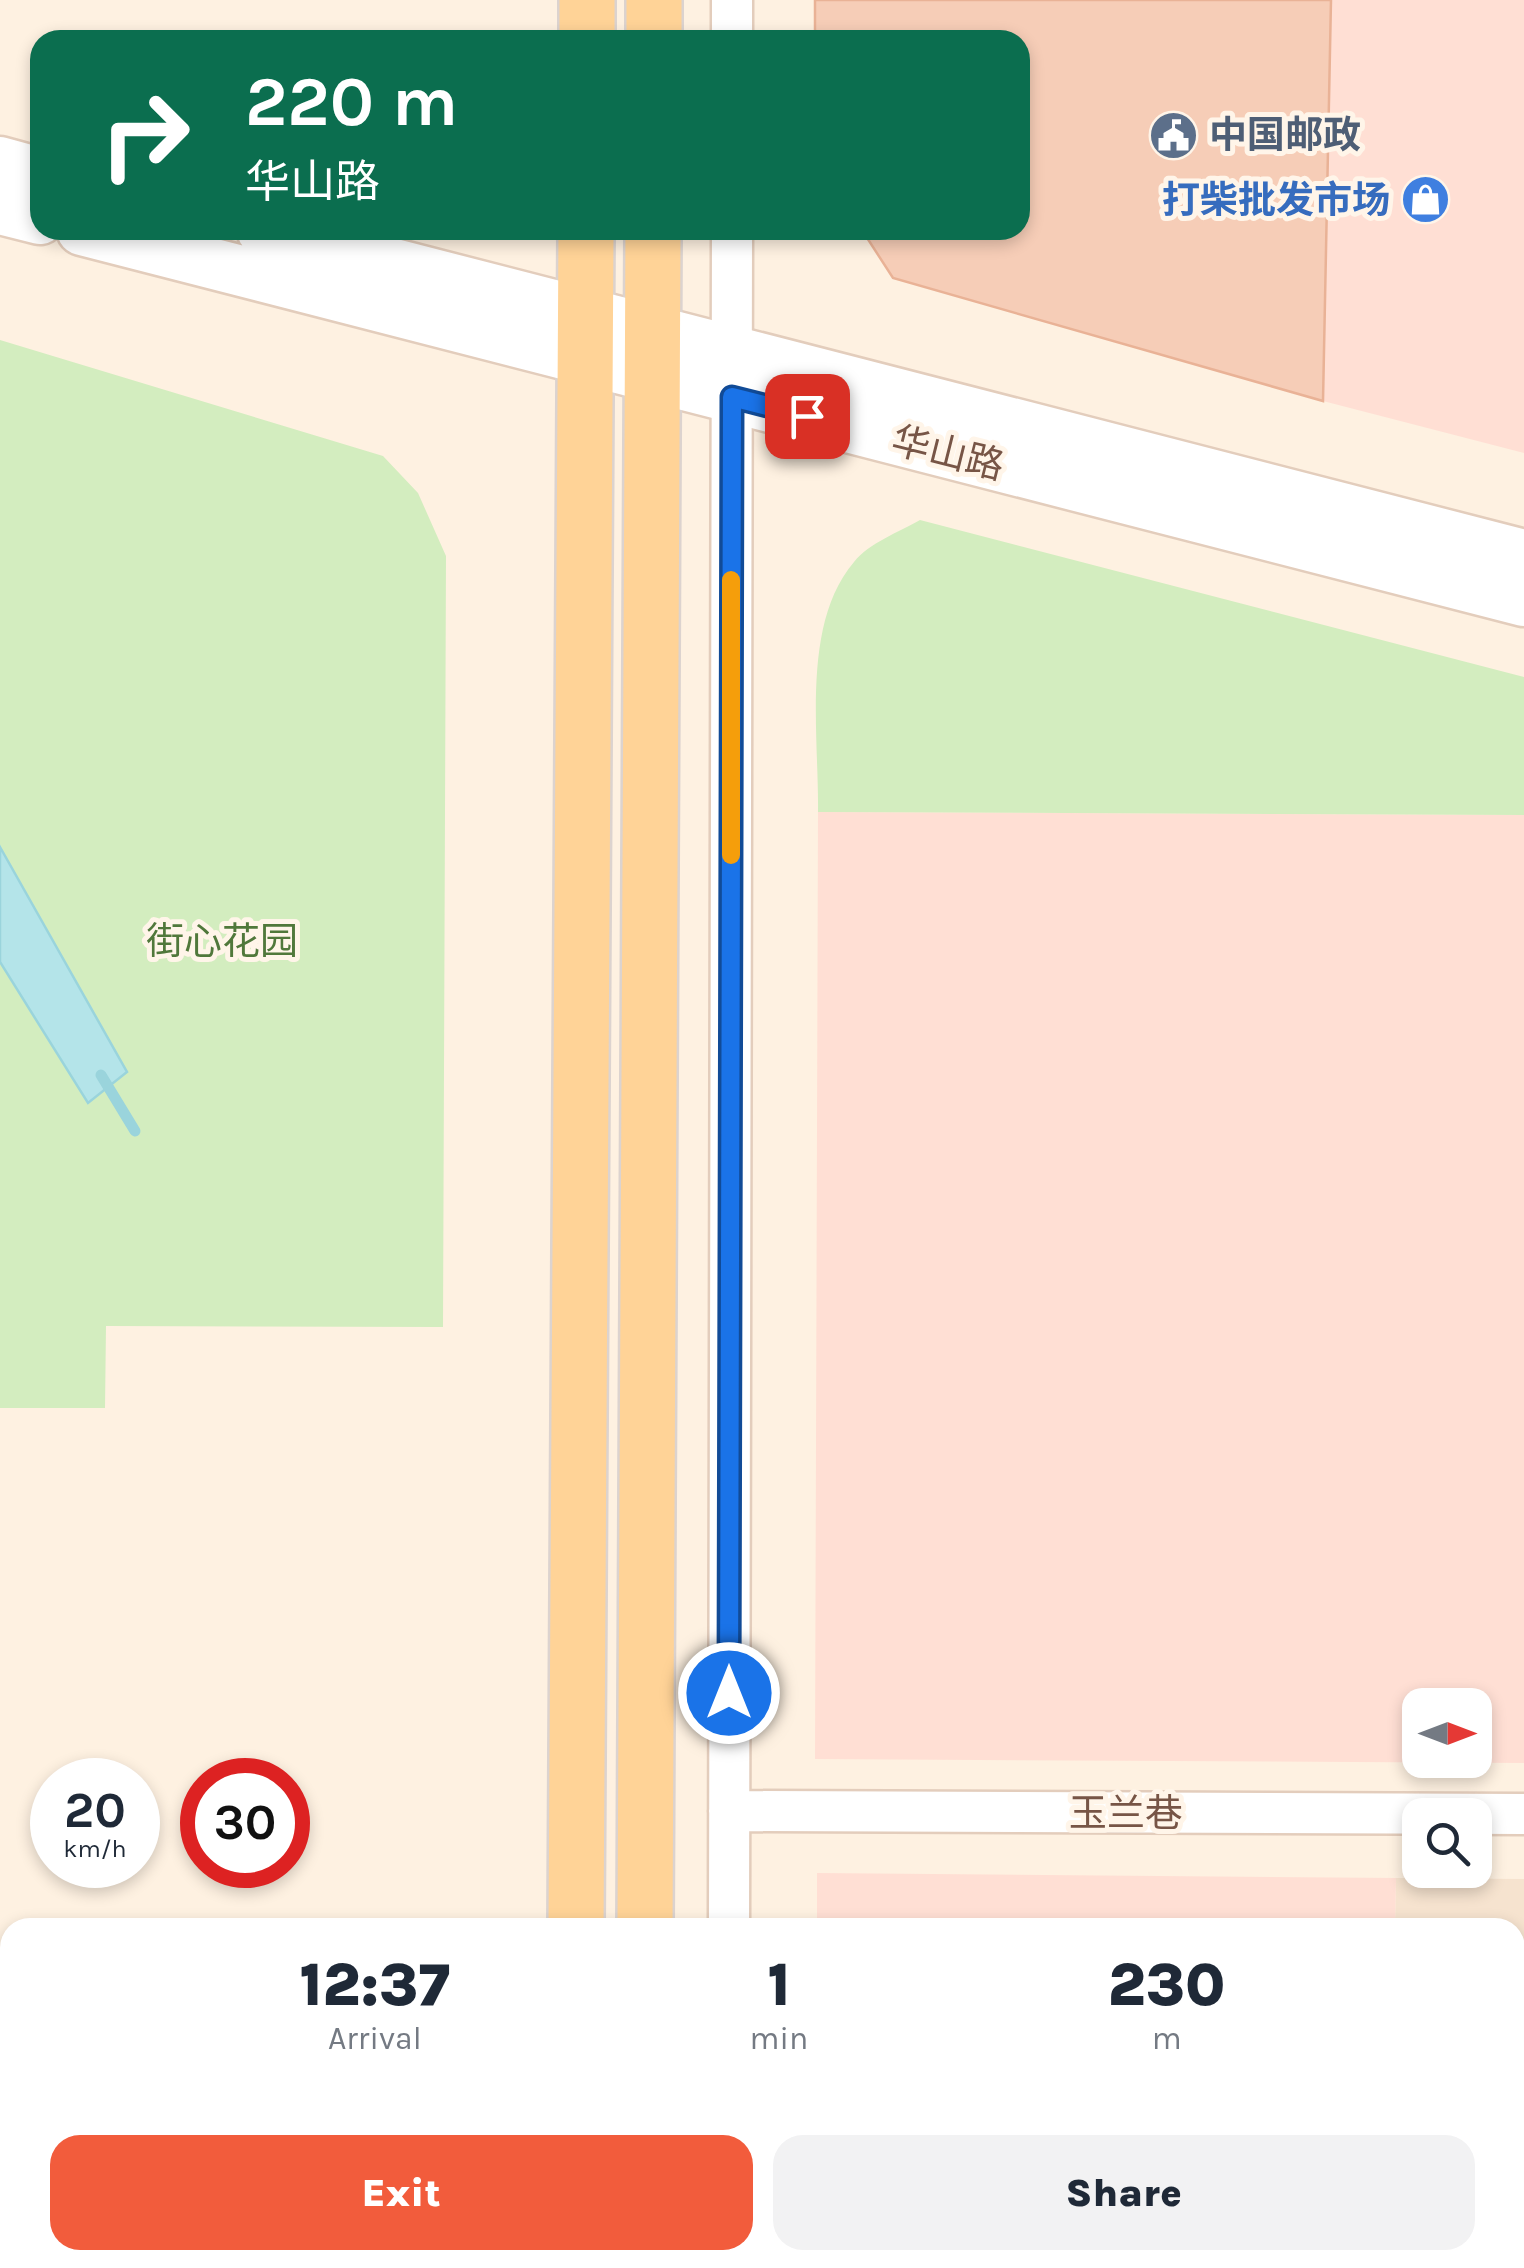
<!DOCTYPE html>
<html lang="en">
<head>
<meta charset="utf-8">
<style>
  :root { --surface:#fff; --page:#f2f2f3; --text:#1f2937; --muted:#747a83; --accent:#f25c3c }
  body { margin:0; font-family:Karla,"Noto Sans SC",sans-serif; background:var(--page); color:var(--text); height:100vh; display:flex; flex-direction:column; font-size:38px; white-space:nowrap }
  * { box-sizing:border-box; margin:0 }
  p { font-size:32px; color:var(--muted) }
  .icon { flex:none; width:55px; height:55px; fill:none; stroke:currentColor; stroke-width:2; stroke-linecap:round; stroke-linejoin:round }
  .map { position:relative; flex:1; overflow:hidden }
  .drawer { position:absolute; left:0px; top:1918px; width:1525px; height:352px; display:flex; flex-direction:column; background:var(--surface); border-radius:30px 30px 0 0; box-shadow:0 5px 15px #0003 }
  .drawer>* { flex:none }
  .top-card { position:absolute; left:30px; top:30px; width:1000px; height:210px; border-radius:30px; box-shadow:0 5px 15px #0003; background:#0b6e4f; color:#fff; overflow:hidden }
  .needle { width:65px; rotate:90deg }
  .buttons { position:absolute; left:1402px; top:1688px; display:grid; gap:20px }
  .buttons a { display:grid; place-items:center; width:90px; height:90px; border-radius:20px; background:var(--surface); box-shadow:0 5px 15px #0003; font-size:50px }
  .speed { position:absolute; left:30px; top:1758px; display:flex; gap:20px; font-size:50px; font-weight:700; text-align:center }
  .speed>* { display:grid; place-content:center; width:130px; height:130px; border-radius:50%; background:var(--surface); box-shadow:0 5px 15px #0003; line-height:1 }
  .speed small { font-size:25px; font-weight:400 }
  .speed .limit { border:15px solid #d22; background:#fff; color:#111 }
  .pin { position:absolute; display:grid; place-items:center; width:85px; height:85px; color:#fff; margin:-42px; border-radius:20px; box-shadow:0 5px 15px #0006 }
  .me { position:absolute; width:110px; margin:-55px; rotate:0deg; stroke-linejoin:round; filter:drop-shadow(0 0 8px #0008) }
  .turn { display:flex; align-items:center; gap:35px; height:210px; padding:0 50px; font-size:45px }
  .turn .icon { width:130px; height:130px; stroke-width:2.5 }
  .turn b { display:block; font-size:70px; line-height:85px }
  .eta { display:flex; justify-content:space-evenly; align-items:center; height:170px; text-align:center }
  .eta b { font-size:60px; font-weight:800; line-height:70px }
  .cta { display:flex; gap:20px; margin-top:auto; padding:20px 50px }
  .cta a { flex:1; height:115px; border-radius:30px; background:var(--accent); color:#fff; font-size:40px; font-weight:800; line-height:115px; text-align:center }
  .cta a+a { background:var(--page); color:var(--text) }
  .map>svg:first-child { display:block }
</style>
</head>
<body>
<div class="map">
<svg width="1524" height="2268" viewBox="0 0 1524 2268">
  <rect width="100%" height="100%" fill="#fef1e1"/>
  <path fill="#f6e3cf" d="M1396,1878l128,1v389h-132v-8h123v-332l-120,-1z"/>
  <path fill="#ffdfd4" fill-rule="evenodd" d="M1331,0h193v453l-201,-52z
    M818,812l706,3v948l-709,-4zM1420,1705h55v55h-55z
    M817,1873l579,5 -1,49h-578z
    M0,2212l10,1v47h320l55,8h-385z
    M814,2260h578v8h-578z"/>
  <path fill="#d3edbf" d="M0,340l383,116 35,37 28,63 -3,771 -337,-1 -1,82h-105z
    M920,520l604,157v138l-706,-3c1,-77 -17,-188 36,-250 15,-19 45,-30 66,-42z"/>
  <path fill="#b4e4e9" stroke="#9ad4dc" stroke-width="2.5" d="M0,847l127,225 -39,31 -88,-141z"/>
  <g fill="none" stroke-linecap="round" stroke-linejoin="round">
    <path stroke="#9ad4dc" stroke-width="11" d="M101,1075l34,56"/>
  </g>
  <path fill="#f6cdb7" stroke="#e9b296" stroke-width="2.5" d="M815,0h516l-8,401 -430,-123 -31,-48h158v-190h-205z"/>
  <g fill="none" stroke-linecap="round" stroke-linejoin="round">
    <defs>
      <path id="minor" d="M732,40v-40
        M729,1811l795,3
        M729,1928l3,-1698
        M729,2260v8"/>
      <path id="tertiary" d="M0,162l40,11
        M0,209l40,10
        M82,230l1442,371
        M262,230l1262,325
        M0,2079l10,2
        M0,2128l10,1"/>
      <path id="primary" d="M587,40v-40
        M654,40v-40
        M576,1928l10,-1698
        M645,1928l8,-1698
        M574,2268v-8
        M643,2268v-8"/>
    </defs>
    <use href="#minor" stroke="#e3cdbc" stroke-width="45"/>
    <use href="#tertiary" stroke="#e3cdbc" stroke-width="55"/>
    <use href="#primary" stroke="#dcd3cf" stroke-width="60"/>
    <use href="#minor" stroke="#fff" stroke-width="40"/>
    <use href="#tertiary" stroke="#fff" stroke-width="50"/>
    <use href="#primary" stroke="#ffd397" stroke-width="55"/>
  </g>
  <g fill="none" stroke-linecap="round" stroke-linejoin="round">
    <defs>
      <path id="route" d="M729,1693l3,-1296 75,19"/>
    </defs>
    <use href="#route" stroke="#114b97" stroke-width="25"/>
    <use href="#route" stroke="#1a73e8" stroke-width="18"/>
    <path stroke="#f59e0b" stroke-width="18" d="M731,855v-275"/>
  </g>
  <defs>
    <symbol id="civic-disc" viewBox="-11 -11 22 22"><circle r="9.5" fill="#5c6f8a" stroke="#fff5e9"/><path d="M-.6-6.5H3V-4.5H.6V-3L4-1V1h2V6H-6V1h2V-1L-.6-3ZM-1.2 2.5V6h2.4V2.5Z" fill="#fff"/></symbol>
    <symbol id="shop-disc" viewBox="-11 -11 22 22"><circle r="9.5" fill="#3f7fe0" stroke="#fff5e9"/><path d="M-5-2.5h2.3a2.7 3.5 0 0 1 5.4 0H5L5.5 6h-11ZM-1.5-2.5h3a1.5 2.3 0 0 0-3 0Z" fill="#fff"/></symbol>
  </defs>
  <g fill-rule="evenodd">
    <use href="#civic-disc" x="1146" y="108" width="55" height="55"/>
    <use href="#shop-disc" x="1398" y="172" width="55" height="55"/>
  </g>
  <g text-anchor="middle" stroke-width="10" stroke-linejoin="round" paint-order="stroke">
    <g font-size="38" font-weight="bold" fill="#4e5e75" stroke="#fff5e9" text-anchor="start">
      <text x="1209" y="148">中国邮政</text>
    </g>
    <g font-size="38" font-weight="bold" fill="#366cbe" stroke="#fff5e9" text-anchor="end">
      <text x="1390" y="213">打柴批发市场</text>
    </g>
    <g font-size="38" fill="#775546" stroke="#fff5e9">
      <text transform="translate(948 453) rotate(14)" y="13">华山路</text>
      <text x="1126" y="1826">玉兰巷</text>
    </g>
    <g font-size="38" fill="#50783b" stroke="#fff5e9">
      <text x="222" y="954">街心花园</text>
    </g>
  </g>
</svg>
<div class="buttons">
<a><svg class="needle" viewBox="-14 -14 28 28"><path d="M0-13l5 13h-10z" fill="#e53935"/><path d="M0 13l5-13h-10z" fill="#747a83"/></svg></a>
<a><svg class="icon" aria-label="search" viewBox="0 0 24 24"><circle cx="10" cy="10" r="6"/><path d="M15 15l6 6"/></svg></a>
</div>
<div class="speed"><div>20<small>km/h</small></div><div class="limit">30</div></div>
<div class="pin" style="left:807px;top:416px;background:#d93025"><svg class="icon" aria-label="arrive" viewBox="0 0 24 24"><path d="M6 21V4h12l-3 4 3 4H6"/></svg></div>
<svg class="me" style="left:729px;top:1693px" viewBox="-20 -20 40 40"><circle r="17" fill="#1a73e8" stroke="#fff" stroke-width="3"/><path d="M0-11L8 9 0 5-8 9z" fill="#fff"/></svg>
<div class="top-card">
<div class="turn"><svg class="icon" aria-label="right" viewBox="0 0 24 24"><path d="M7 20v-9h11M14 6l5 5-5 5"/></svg><div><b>220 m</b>华山路</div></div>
</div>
<section class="drawer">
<div class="eta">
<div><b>12:37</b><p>Arrival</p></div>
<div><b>1</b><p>min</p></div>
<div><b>230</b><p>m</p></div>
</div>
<div class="cta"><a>Exit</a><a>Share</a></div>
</section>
</div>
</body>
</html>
